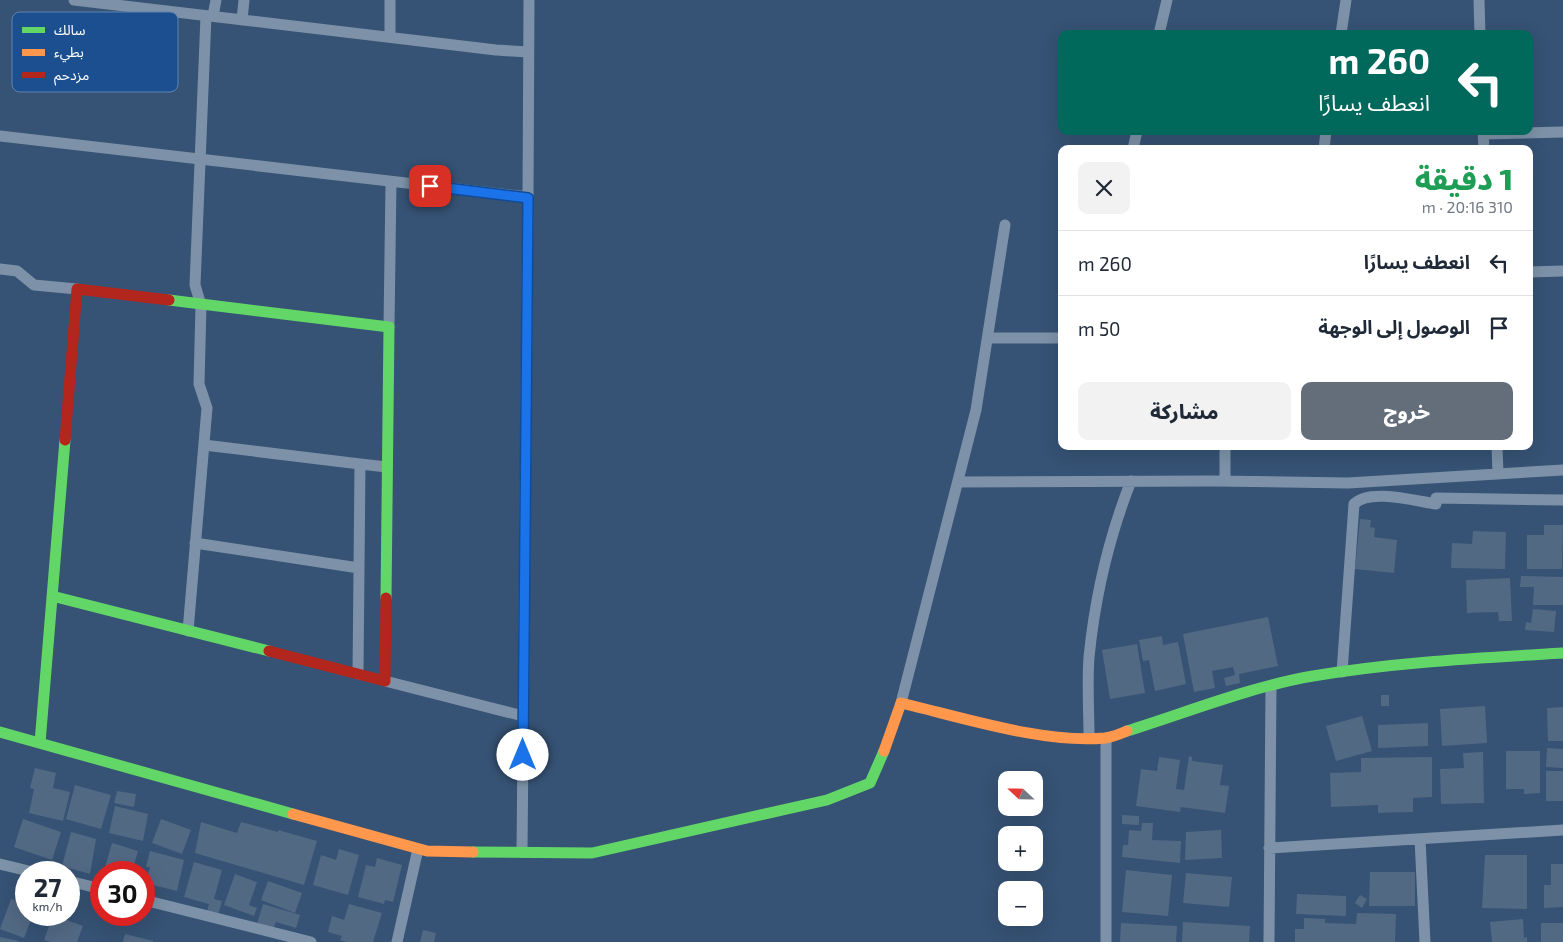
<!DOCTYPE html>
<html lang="ar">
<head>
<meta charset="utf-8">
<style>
  :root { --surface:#fff; --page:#f2f2f3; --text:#1f2937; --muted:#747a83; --line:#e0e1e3; --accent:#646e7b }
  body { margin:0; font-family:"Exo 2","Noto Sans Arabic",sans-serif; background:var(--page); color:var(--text); direction:rtl; height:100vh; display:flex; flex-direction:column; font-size:19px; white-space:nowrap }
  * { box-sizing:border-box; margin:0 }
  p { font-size:16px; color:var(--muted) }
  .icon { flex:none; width:28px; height:28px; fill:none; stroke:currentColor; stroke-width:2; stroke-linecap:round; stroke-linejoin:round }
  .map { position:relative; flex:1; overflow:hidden; direction:ltr }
  .details { position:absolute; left:1058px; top:145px; width:475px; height:305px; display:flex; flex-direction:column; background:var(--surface); border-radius:10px; box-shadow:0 5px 20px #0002; direction:rtl }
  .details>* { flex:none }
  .top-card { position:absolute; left:1058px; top:30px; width:475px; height:105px; border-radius:10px; box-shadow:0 5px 20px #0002; direction:rtl; background:#00695c; color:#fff; overflow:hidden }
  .needle { width:32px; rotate:292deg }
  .tools { position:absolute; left:998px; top:771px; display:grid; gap:10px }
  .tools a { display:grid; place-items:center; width:45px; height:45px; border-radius:10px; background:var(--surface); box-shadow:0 5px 20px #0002; font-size:25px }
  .speed { position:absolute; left:15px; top:861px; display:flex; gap:10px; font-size:25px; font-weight:700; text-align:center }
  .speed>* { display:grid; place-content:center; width:65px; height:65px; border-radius:50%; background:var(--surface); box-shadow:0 5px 20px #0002; line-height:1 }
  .speed small { font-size:12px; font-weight:400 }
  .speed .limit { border:8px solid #d22; background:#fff; color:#111 }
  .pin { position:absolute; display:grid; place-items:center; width:42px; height:42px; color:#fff; margin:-21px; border-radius:10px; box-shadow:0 2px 8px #0006 }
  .me { position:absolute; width:55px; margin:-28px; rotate:0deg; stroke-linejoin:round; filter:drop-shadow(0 0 4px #0008) }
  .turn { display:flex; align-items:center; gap:18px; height:105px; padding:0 20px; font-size:22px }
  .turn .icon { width:65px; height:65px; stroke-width:2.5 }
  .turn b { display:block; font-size:35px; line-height:42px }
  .round { display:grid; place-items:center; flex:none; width:52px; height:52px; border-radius:10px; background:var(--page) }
  .overview { display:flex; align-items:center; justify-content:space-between; height:85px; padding:0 20px }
  h1 { font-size:30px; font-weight:800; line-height:38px; color:#1e9e55 }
  .primary-button { display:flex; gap:10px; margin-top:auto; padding:10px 20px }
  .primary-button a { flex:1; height:58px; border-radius:10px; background:var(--accent); color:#fff; font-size:20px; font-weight:800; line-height:58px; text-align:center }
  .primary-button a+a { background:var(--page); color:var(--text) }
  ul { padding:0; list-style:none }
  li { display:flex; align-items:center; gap:15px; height:65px; padding:0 20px; border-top:1px solid var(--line) }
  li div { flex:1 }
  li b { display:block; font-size:19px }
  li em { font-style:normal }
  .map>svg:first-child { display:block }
</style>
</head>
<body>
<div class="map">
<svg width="1563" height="942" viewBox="0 0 1563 942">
  <rect width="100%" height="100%" fill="#365274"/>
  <path fill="#526984" d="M1360,519l11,1 -1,7 5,1 -1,9 23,3 -3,33 -39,-4z
    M1544,525h19l-1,44h-35v-34h17z
    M1473,531l33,1 -1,37 -54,-1 1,-25 20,1z
    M1521,576l42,1v28h-30l1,-18h-14z
    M1510,578l2,43h-13l-1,-9 -31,1 -1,-33z
    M1533,609l23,2 -2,21 -29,-2 1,-8 5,1z
    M1268,617l10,49 -39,8 1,9 -14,3 -2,-8 11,-3 -2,-8 -21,4 3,17 -21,4 -11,-58z
    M1162,636l1,9 15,-3 8,42 -31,7 -6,-31 -6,1 -4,-21z
    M1137,644l8,49 -35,6 -8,-49z
    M1381,695h8v11h-8z
    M1485,706l2,37 -45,3 -2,-37z
    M1563,707v34h-15l-1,-33z
    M1362,716l10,35 -36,10 -10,-35z
    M1428,723v23l-50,2v-23z
    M1547,748l16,1v19l-17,-1z
    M1506,751h34v42l-16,1v-5h-18z
    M1483,752l1,51 -43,1 -1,-35 24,-1 -1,-15z
    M1189,756l3,1v4l31,4 -3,20 9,1 -4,27 -44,-6 -1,5 -44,-6 5,-37 16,2 2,-14 21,3 -4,29 8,1z
    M1432,757v40l-19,1v14l-35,1v-8l-47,2 -1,-34 31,-1v-14z
    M35,768l21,5 -3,15 17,4 -7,29 -34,-8 5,-24 -4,-1z
    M1546,771h17v30h-17z
    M75,785l36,10 -10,34 -35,-10z
    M117,791l19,3 -2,13 -20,-4z
    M115,806l33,8 -5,27 -34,-8z
    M1122,815l17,1v9l-17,-1z
    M23,819l38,13 -9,28 -38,-13z
    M161,819l30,11 -9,24 -30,-11z
    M201,822l36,11 4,-11 37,10v-2l39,11 -13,44 -109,-32z
    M1142,823h11l-1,17 29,1 -1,22 -58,-6 1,-12h5l1,-15 12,1z
    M1221,830l1,28 -37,2 1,-28z
    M71,832l25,7 -6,35 -28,-8z
    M112,843l26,8 -6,21 -27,-5z
    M339,849l20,6 -11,40 -35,-10 8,-30 15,5z
    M150,851l34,9 -7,31 -32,-8 5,-16h-4z
    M1485,855h42v54l-45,-1z
    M377,858l25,7 -9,37 -8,-2 -1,4 -26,-7 8,-32 9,2z
    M194,862l28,8 -8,29 8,2 -4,14 -11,-3 2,-8 -25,-7z
    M1551,864h12v43l-19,1v-23h7z
    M1126,870l46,5 -4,41 -46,-4z
    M1370,872h45v34h-46z
    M1186,873l46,4 -3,30 -46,-4z
    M235,874l22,8 -8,23 8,3 -3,8 -30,-11z
    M268,881l34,12 -7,20 -34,-13z
    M1297,894l49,2v20l-50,-2z
    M1360,895l7,4 -5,9 -7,-5z
    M11,899l15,6v10h7l-9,23 -24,-9z
    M263,904l37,11 -4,13 -20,-6 -3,7 -16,-5z
    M349,904l33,9 -9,29h-26l-7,-2 2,-4 -14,-4 4,-16 12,4z
    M1357,913l39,1 -1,28h-100v-13h9v-11l21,1v4l31,1z
    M53,915l30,11 -6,16h-26l-7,-2z
    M1523,919l1,19 3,-1v5h-35l-2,-20z
    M1183,922l67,4 -1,16h-67z
    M1121,923l56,3 -1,16h-56z
    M1541,923h22v19h-22z
    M423,930l13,3 -2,9h-14z
    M125,934l28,7v1h-30z
    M0,937l18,4v1h-18z"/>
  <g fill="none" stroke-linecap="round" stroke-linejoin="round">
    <path stroke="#7d92a8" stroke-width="11" d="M74,0l422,50 32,2
      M1479,0l1,34
      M213,16l3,-16
      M242,20l2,-20
      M1159,34l8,-34
      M1341,34l5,-34
      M390,37v-37
      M1483,131l1,18
      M1484,134l79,-2
      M0,136l528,61 1,-197
      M1133,149l4,-18
      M1324,149l2,-18
      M0,269l17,2 17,14 43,4
      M1529,272l34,-1
      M389,327l2,-145
      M988,338h73
      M204,445l156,19 -2,210
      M1497,446l1,28
      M360,464l27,3
      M1225,481v-35
      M958,482l257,-1 133,2 215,-13
      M195,543l164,25
      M188,631l19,-223 -8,-24 2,-79 -6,-20 11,-269
      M1342,672l12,-168c16,-16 61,-3 82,0v-6l127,2
      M385,681l138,35
      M901,703l75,-293 29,-185
      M1089,738c0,-27 -2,-54 0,-81 6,-60 20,-120 42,-176
      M1420,839l5,103
      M1269,848l294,-18
      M522,852l6,-655
      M0,864l33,8
      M69,881l32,8
      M144,900l167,42
      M397,942l21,-93
      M1106,942v-204
      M1269,942l2,-256"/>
    <path stroke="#63d668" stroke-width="11" d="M169,300l220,27 -3,271
      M52,596l217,55
      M1127,731c58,-18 126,-45 186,-55 82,-14 167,-18 250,-23
      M0,732l293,82
      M40,743l25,-303
      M473,852l119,1 235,-53 43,-17 14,-32"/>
    <path stroke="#ff974d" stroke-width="11" d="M884,751l17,-48c60,14 143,41 204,35 7,-1 15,-4 22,-7
      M293,814l134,37 46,1"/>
    <path stroke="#b3261e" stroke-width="11" d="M65,440l12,-151 92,11
      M269,651l116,30 1,-83"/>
  </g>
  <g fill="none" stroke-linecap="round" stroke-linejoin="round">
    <defs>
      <path id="route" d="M430,186l98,12 -5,557"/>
    </defs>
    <use href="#route" stroke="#114b97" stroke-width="12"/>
    <use href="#route" stroke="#1a73e8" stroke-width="9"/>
  </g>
  <rect x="12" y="12" width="166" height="80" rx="8" fill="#1b4f8f" stroke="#5f84b1" stroke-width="1"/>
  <rect x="22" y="27" width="23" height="6" fill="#63d668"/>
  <rect x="22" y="49" width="23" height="7" fill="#ff974d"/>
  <rect x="22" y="72" width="23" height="6" fill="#b3261e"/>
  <g font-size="14" fill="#fff">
    <text x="54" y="35">سالك</text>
    <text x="54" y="57">بطيء</text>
    <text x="54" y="80">مزدحم</text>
  </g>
</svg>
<div class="tools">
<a><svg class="needle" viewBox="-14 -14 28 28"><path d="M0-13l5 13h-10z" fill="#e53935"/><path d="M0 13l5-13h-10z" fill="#747a83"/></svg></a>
<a>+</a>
<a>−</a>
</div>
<div class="speed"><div>27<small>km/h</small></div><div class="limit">30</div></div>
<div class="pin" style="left:430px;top:186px;background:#d93025"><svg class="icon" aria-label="arrive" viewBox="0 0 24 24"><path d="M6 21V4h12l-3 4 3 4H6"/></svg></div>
<svg class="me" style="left:523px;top:755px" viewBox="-20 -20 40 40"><circle r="19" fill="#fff"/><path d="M0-13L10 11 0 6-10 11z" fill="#1a73e8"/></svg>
<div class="top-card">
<div class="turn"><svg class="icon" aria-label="left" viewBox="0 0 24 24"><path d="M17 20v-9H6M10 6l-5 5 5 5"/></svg><div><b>260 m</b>انعطف يسارًا</div></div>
</div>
<section class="details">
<div class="overview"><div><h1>1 دقيقة</h1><p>310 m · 20:16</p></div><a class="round"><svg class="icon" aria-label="close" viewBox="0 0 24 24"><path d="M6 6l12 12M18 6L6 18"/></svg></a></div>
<ul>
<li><svg class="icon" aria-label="left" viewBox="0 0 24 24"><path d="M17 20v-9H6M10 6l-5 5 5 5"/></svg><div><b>انعطف يسارًا</b></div><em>260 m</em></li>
<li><svg class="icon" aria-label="arrive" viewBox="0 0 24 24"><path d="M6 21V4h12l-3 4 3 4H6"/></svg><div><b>الوصول إلى الوجهة</b></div><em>50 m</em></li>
</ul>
<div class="primary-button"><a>خروج</a><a>مشاركة</a></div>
</section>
</div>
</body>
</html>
